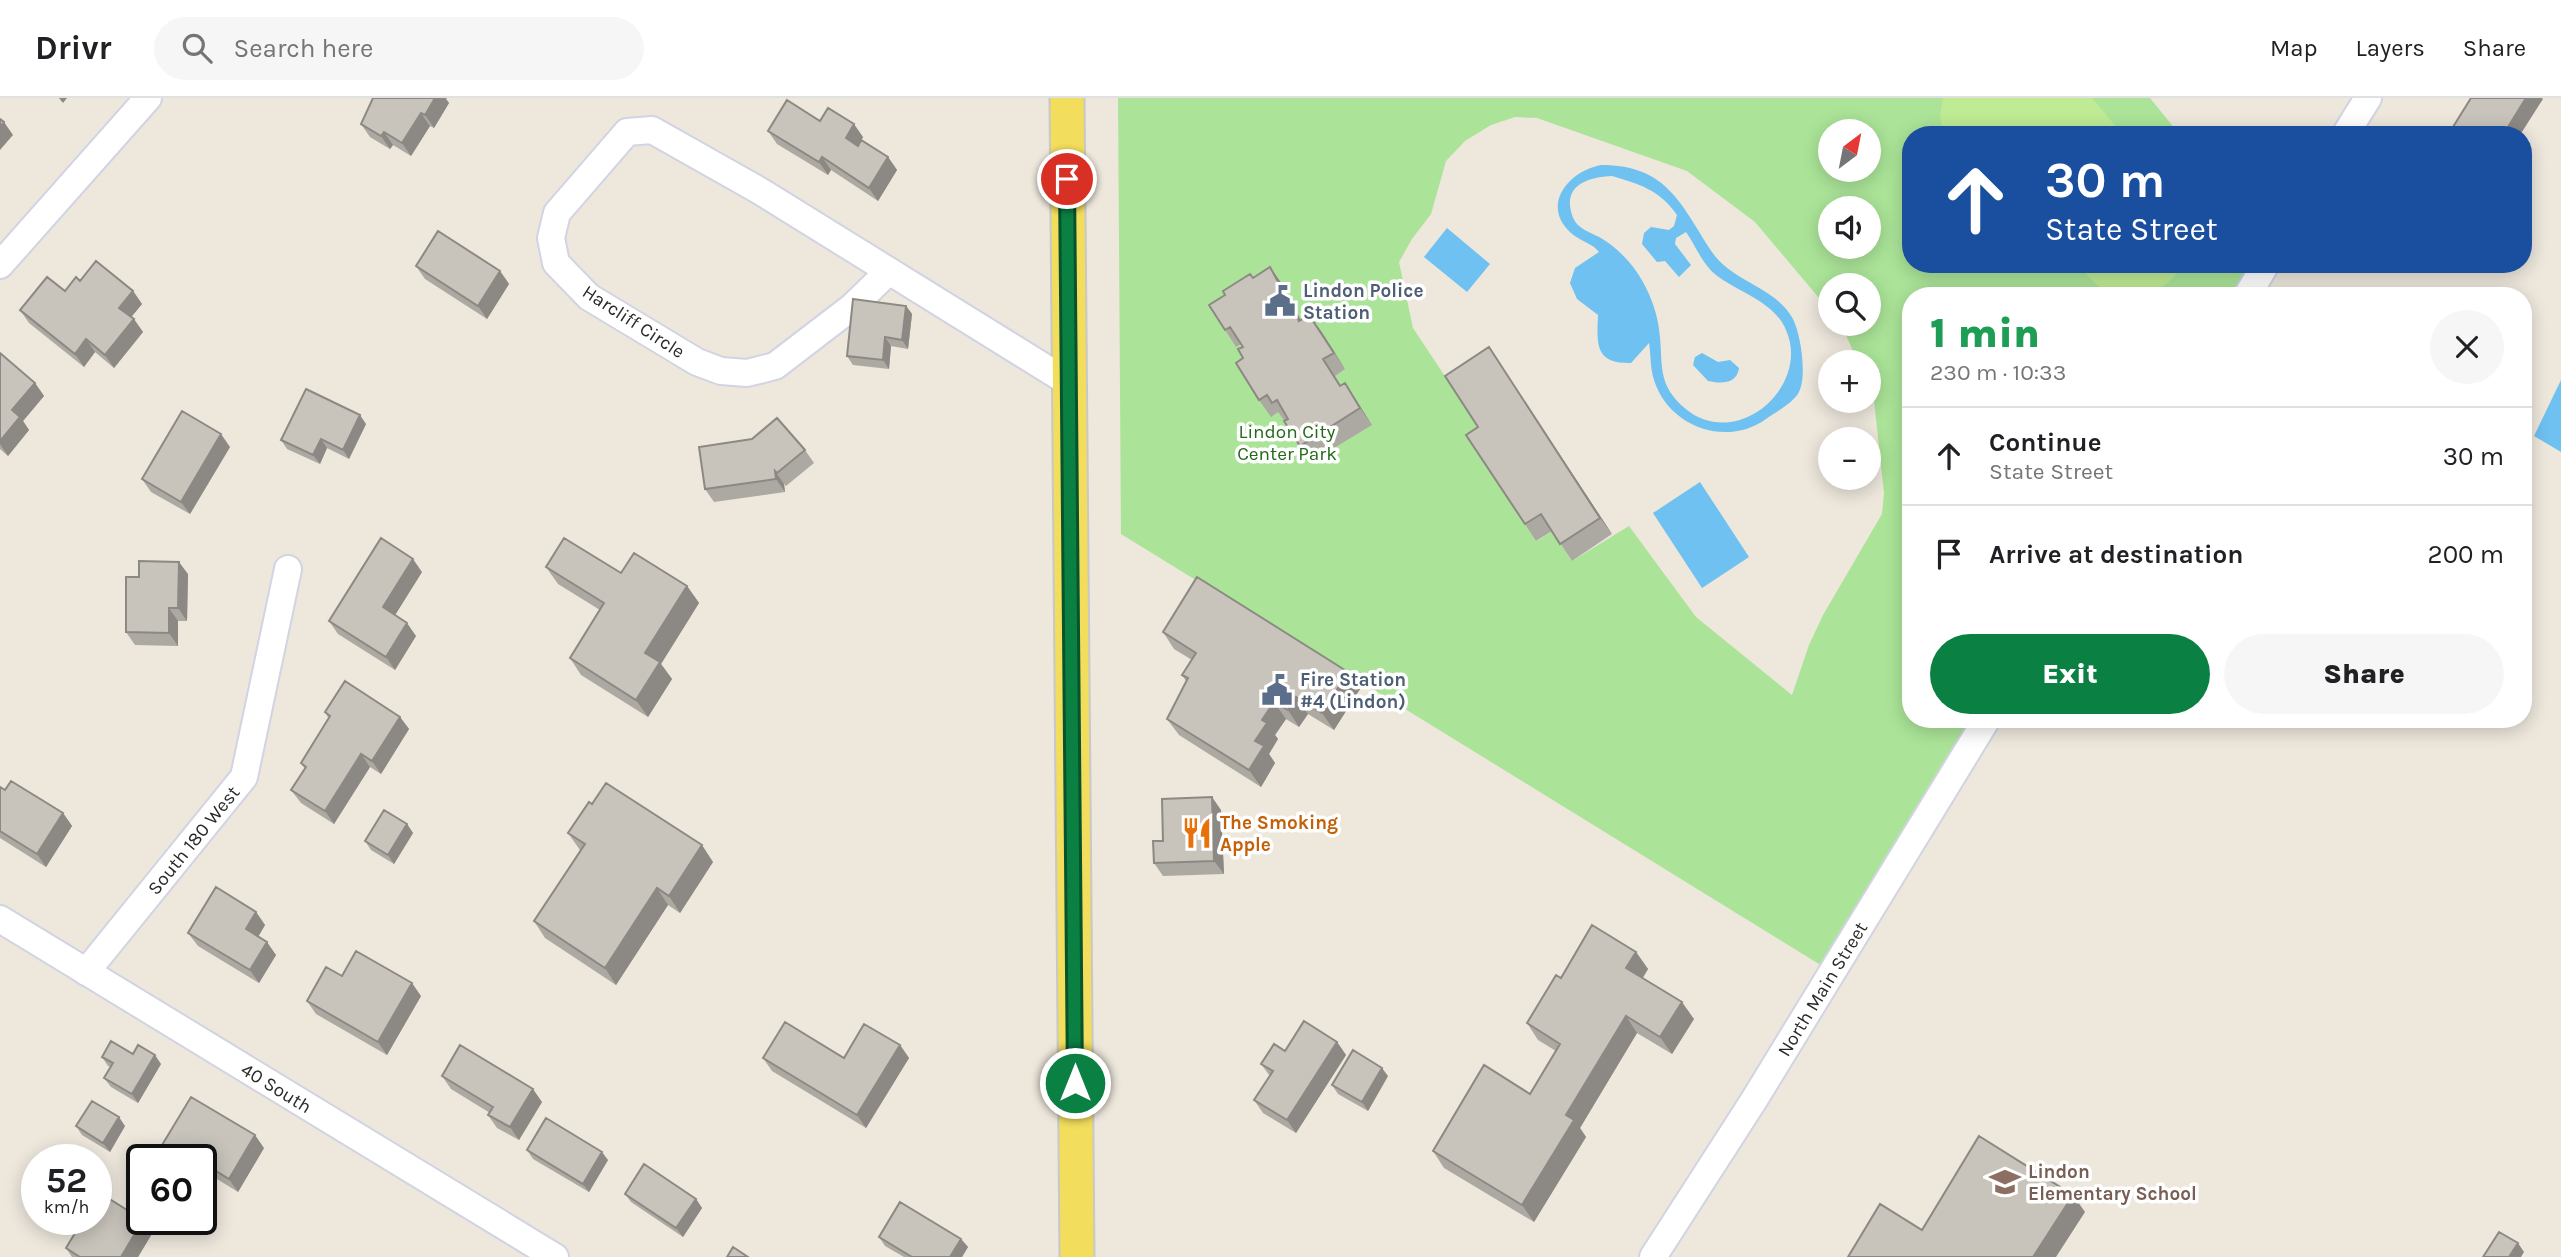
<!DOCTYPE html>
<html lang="en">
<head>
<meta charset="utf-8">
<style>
  :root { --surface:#fff; --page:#f6f6f6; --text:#202124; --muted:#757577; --line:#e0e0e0; --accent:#0b8043 }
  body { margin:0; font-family:Karla,sans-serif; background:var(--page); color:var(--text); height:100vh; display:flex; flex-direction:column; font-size:26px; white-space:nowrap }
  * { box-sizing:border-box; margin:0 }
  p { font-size:23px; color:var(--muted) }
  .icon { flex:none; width:38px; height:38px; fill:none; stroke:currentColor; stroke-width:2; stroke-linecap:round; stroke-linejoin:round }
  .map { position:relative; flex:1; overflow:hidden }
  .sheet { position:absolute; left:1902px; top:189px; width:630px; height:441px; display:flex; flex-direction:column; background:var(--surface); border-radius:28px; box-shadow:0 4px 18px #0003 }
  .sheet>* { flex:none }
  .guide { position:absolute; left:1902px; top:28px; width:630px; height:147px; border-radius:28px; box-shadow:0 4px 18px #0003; background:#1a4fa0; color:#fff; overflow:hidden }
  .needle { width:46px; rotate:32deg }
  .controls { position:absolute; left:1818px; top:21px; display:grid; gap:14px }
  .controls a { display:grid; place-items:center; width:63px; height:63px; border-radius:50%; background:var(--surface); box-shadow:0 4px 18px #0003; font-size:35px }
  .speed { position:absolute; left:21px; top:1046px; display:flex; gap:14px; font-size:35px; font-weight:700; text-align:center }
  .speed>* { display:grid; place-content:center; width:91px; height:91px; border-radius:50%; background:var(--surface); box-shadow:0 4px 18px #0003; line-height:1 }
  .speed small { font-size:18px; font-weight:400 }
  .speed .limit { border:4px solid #111; border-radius:10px; background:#fff; color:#111 }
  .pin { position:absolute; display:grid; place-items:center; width:60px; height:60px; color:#fff; margin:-30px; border:4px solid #fff; border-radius:50%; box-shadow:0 2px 7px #0007 }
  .me { position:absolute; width:77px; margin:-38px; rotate:0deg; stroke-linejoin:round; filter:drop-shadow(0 0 5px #0008) }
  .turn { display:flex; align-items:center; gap:24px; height:147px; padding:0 28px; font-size:32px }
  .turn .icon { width:91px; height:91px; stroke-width:2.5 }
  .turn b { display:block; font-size:49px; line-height:60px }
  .round { display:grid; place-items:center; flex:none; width:74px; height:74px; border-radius:37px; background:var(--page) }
  .overview { display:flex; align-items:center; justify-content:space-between; height:119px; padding:0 28px }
  h1 { font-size:42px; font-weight:800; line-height:52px; color:#1e9e55 }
  .button { display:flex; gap:14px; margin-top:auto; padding:14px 28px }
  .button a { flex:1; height:80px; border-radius:42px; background:var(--accent); color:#fff; font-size:28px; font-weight:800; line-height:80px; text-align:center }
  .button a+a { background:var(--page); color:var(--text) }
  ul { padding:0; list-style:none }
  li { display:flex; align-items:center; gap:21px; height:98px; padding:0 28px; border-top:2px solid var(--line) }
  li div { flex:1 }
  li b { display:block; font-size:26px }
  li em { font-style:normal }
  header { display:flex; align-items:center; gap:42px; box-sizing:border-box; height:98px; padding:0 35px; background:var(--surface); border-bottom:2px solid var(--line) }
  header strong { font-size:33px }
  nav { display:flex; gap:38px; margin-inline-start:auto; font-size:24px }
  .search { width:490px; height:63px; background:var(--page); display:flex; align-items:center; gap:18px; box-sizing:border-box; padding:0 24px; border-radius:38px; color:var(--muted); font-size:26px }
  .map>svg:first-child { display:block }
</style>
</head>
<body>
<header>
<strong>Drivr</strong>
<div class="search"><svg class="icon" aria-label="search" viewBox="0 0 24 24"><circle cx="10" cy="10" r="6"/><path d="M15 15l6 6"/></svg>Search here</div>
<nav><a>Map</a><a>Layers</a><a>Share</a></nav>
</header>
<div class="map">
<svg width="2561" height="1159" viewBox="0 0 2561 1159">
  <rect width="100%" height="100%" fill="#ede7dc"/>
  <path fill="#abe498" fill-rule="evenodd" d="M1118,0h1032l30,37h-269v129h355l-19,32h-336v423h76l-155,253 -711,-438zM1515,19l22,1 150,53 68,51 75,89v-26h39v39h-28l17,38h11v27l5,11 10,93 -2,21 -59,101 -14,30 -17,50 -96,-78 -67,-91 -57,35 -20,-30 -15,10 -47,-97 -77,-116 -14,-66 13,-23 19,-25 15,-53 19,-20 26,-16zM1830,33h39v39h-39zM1830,110h39v39h-39z"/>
  <path fill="#beeb94" d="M1943,0h149l31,37h-180l-3,-19z
    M2077,166h106c-12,23 -41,38 -67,32 -15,-4 -28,-21 -39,-32z"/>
  <path fill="#6ec1f0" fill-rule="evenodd" d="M1601,67c67,0 80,40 111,87 20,30 64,35 81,67 8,16 14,57 6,73 -6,11 -23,20 -33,27 -40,29 -98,7 -112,-39 -4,-12 -3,-25 -5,-37l-18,20c-37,1 -34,-20 -33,-48l-21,-16 -7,-16 5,-15 24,-16c-7,-9 -19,-11 -28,-19 -31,-28 -2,-62 30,-68zM1612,78c27,8 48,14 65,39l-3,11 -5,4 -18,-3 -7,6 -2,11 15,18 8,-1 14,16 12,-12 -16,-21 1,-6 10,-6c10,14 16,32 30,43 23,18 58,26 70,55 25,56 -48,120 -99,80 -32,-26 -23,-46 -28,-81 -2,-16 -8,-32 -15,-45 -10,-19 -25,-35 -43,-46 -7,-4 -17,-7 -23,-13 -5,-5 -7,-12 -8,-19 -2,-24 23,-29 42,-30z
    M1447,130l43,36 -23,28 -43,-35z
    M1702,255l16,9 12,-2 9,8c-2,16 -18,16 -31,13l-15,-16 2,-8z
    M2561,282v72l-27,-16z
    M1700,384l49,75 -47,31 -49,-75z"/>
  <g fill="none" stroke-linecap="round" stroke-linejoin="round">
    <defs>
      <g id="minor">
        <path d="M652,32l108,61 129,80 -37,36 -77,59 -28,7 -26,-2 -24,-9 -108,-65 -33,-34 -5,-25 6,-25 70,-81z"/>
        <path d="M2345,37l23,-37"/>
        <path d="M0,167l148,-167"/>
        <path d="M889,173l179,111"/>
        <path d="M2247,198l19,-32"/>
        <path id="s1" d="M0,821l555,338"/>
        <path id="s2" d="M86,874l158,-195 44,-208"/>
        <path id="s3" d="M1653,1159l101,-157 233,-381"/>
      </g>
      <path id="major" d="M1067,0l10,1159"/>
    </defs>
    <use href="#minor" stroke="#d2d3e3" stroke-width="30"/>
    <use href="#major" stroke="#c8c8c8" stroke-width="37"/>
    <use href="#minor" stroke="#fff" stroke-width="26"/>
    <use href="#major" stroke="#f2dd5c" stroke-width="33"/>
  </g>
  <path fill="#aca9a2" d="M446,1l3,4 -15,25 -4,-2 -19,30 -18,-11 -3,4 -20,-12 -9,-13z
    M820,23l43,16 -2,4 27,16 9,13 -19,31 -47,-31 -3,5 -51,-31 -9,-13z
    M416,168l84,5 9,13 -22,35 -62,-40z
    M1270,169l12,17 19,36 20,11 24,38 -10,7 6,10 4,-3 27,42 -61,37 -11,-16 -12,-28 -4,2 -6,-8 -7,5 -12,-17 -16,-42v-11l-2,-3 -5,3 -11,-17v-35z
    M80,183l53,10 9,13 -11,13 12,15 -29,36 -19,-16 -11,15 -55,-44 -9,-13 45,-19z
    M906,208l6,8 -4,35 -17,-3 -2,23 -36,-4 -6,-9z
    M0,255l35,30 9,13 -21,25 6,9 -21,26 -8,-7z
    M1500,266l112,170 -40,27 -20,-30 -16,10 -11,-17 -47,-97z
    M366,326l-17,35 -22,-11 -7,16 -33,-15 -6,-9z
    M230,349l-40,67 -39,-22 -9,-13z
    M805,352l9,13 -28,23 -2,-2 1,8 -71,10 -9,-13z
    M546,469l75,6 66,13 12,17 -38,61 11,15 -24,38 -67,-42 -11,-17 30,-48 -42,-26z
    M422,474l-27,43 21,21 -21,34 -57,-36 -9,-13z
    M188,476l-1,47h-9v25l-43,-1 -9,-13 13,-55z
    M1163,534l197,57 -26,41 -26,-16 -9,13 -13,-8 -11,16 3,4 -9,15 6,9 -14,24 -82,-52 -12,-16 19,-38 -4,-6 10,-15 -18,-11z
    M325,614l75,5 9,12 -28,45 -11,-7 -36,57 -33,-21 -10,-13 14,-21 -4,-6 28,-44z
    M0,689l5,3 58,23 9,13 -26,41 -46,-29z
    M1221,712l3,64 -61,2 -9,-13 9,-22z
    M407,726l6,9 -19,31 -23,-14 -6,-9z
    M568,735l145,29 -33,51 -12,-8 -52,80 -71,-47 -11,-17 46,-71z
    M256,814l9,13 -7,12 18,18 -17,28 -61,-37 -10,-13z
    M1636,854l12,17 -5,9 51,41 -22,35 -35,-21 -57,95 6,9 -52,85 -90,-54 -11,-17 97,-57 26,-43 -18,-11 -11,-17 34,-45z
    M342,878l79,20 -34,59 -71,-41 -9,-13z
    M1337,944l9,13 -50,78 -33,-20 -9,-13 16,-24 -9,-12 24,-13z
    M900,947l9,13 -43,70 -94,-57 -9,-13h81z
    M133,956l28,10 -23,39 -27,-16 -7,-9 7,-11 -3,-1 -6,-9z
    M442,978l100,26 -23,38 -22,-12 -9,-13 2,-2 -39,-24z
    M1388,978l-20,35 -30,-17 -6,-9z
    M76,1028h49l-15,26 -28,-17z
    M264,1050l-26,44 -21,-13 -8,14 -8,-5v-28z
    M527,1052l81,10 -19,32 -56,-33z
    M625,1096l71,5 6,9 -19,29 -52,-35z
    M144,1122l9,12 -15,25h-66l-6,-9z
    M879,1139l82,2 7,8 -6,10h-58l-19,-11z"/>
  <path fill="#8c8984" d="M59,0h8l-4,5z
    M435,0h12l-1,1 3,4 -15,25 -9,-13z
    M2526,0h16l1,1 -23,36h-17z
    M421,15l9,13 -19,30 -9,-13z
    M4,24l9,13 -13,15v-23z
    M854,26l9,13 -8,14 -9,-13z
    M384,34l9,13 -3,4 -9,-13z
    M822,59l9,13 -3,5 -9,-13z
    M888,59l9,13 -19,31 -9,-13z
    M1270,169l12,17 28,54 -11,-17z
    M500,173l9,13 -22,35 -9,-13z
    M133,193l9,13 -14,17 -9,-13z
    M906,208l6,8 -4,35 -6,-9z
    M1309,217l12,16 24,38 -11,-16z
    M134,221l9,13 -29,36 -9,-13z
    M885,239l6,9 -2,23 -6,-9z
    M86,241l9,13 -11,15 -9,-13z
    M1489,249l11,17 112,170 -12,-16z
    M35,285l9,13 -21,25 6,9 -21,26 -8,-12v-3l12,-31z
    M1345,285l11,17 16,25 -12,-17z
    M360,317l6,9 -17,35 -6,-9z
    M221,336l9,13 -40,67 -9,-12z
    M321,341l6,9 -7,16 -7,-9z
    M775,373l9,13 1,8 -9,-13z
    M413,461l9,13 -30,48 -9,-13z
    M179,464l9,12 -1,47 -9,-13z
    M687,488l12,17 -38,61 11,15 -24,38 -12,-17 9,-47z
    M169,510l9,13v25l-9,-13z
    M407,525l9,13 -21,34 -9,-13z
    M1348,574l12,17 -26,41 -12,-17z
    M1296,599l12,17 -9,13 -11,-17z
    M1274,604l12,17 -11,16 3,4 -9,15 6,9 -14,24 -12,-17 6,-29 7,-21z
    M400,619l9,12 -28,45 -9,-13z
    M361,656l9,13 -36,57 -9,-13z
    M1212,699l9,13 3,64 -10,-13z
    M63,715l9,13 -26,41 -9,-13z
    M407,726l6,9 -19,31 -6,-9z
    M702,747l11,17 -33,51 -11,-17z
    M657,790l11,17 -52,80 -11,-17z
    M256,814l9,13 -10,17 -9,-13z
    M267,844l9,13 -17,28 -9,-13z
    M1636,854l12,17 -10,16 -12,-17z
    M412,885l9,13 -34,59 -9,-13z
    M1682,904l12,17 -22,35 -12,-17z
    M1626,918l11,17 -57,95 6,9 -52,85 -12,-17 44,-90z
    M1337,944l9,13 -50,78 -9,-13z
    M900,947l9,13 -43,70 -9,-13z
    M155,957l6,9 -23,39 -6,-9z
    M1382,970l6,8 -20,35 -6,-9z
    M533,991l9,13 -23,38 -9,-13z
    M119,1019l6,9 -15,26 -7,-9z
    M255,1037l9,13 -26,44 -9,-13z
    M602,1054l6,8 -19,32 -6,-8z
    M208,1068l9,13 -8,14 -8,-12v-3z
    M2073,1097l12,17 -29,45h-23z
    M696,1101l6,9 -19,29 -7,-9z
    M144,1122l9,12 -15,25h-17z
    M961,1141l7,8 -6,10h-12z
    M2518,1145l6,9 -3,5h-12z"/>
  <path fill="#c8c4bc" stroke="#8c8984" stroke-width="2" d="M373,0h62l-10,17 -4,-2 -19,30 -18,-11 -3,4 -20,-12z
    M2471,0h55l-23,37h-55z
    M787,2l33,21 8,-13 26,16 -8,14 12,8 3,-6 27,17 -19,31 -47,-31 -3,5 -51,-31z
    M0,21l4,3 -4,5z
    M438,133l62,40 -22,35 -62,-40z
    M96,163l37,30 -14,17 15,11 -29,36 -19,-16 -11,15 -55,-44 27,-33 18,14 11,-14 4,4z
    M1270,169l29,54 10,-6 25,38 -11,6 17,27 5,-3 15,25 -60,38 -16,-25 4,-2 -11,-19 -5,3 -5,-8 -8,5 -23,-37 7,-5 -5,-9 5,-2 -13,-20 -5,3 -16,-25 16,-10 -2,-4 27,-17 3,4z
    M853,201l53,7 -4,34 -17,-3 -2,23 -36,-4z
    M1489,249l111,171 -40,26 -19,-30 -16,10 -59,-89 12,-8 -33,-51z
    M0,255l35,30 -23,27 8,7 -20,24z
    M306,291l54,26 -17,35 -22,-11 -8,16 -32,-15z
    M182,313l39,23 -40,68 -39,-23z
    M777,320l28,32 -28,23 -2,-2 1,8 -71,10 -6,-42 53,-8z
    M381,440l32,21 -30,48 24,16 -21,34 -57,-36z
    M564,440l57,35 13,-20 53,33 -42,67 15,9 -24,38 -66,-42 34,-55 -58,-36z
    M139,463l40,1 -1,46h-9v25l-43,-1v-55h13z
    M1197,479l151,95 -26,41 -26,-16 -8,13 -14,-8 -12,18 5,3 -12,18 9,5 -15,24 -82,-51 21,-41 -6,-3 14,-22 -33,-21z
    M345,583l55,36 -28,44 -11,-7 -36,57 -34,-21 15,-23 -5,-4 29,-47 -5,-4z
    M11,683l52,32 -26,41 -37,-23v-44l5,3z
    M606,685l96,62 -33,51 -12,-8 -52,80 -71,-47 51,-77 -17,-11 21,-31 3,2z
    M1212,699l2,64 -60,2 -1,-22h10l-1,-42z
    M384,712l23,14 -19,31 -23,-14z
    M216,789l40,25 -10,17 21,13 -17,28 -62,-37z
    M1592,827l44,27 -10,16 56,34 -22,35 -34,-21 -60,99 8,5 -52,85 -89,-54 51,-86 46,29 30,-50 -33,-21 29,-48 5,3z
    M356,853l56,32 -34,59 -71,-41 19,-34 16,9z
    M1304,923l33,21 -50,78 -33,-20 19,-29 -12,-7 13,-20 11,7z
    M785,924l59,36 20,-34 36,21 -43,70 -94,-57z
    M111,943l22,13 5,-9 17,10 -23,39 -28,-16 9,-15 -11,-6z
    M460,947l73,44 -23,38 -22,-12 5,-8 -51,-31z
    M1353,952l29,18 -20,34 -30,-17z
    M191,999l64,38 -26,44 -21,-13 -7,12v-18h-48z
    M92,1003l27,16 -16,26 -27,-17z
    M546,1020l56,34 -19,32 -56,-34z
    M1979,1038l94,59 -40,62h-185l32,-53 42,26z
    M644,1066l52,35 -20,29 -51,-34z
    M100,1095l43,27 -22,37h-41l-14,-9 17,-28h13v-22z
    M900,1104l61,37 -11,18h-38l-33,-20z
    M2499,1134l19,11 -9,14h-26z
    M733,1149l15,10h-21z"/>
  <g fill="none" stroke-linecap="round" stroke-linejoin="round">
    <defs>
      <path id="route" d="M1067,81l8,904"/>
    </defs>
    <use href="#route" stroke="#07532c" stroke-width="18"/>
    <use href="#route" stroke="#0b8043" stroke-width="12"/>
  </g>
  <defs>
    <symbol id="civic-bare" viewBox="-9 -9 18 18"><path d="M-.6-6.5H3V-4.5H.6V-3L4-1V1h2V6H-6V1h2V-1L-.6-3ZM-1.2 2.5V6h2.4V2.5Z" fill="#5c6f8a" stroke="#fff" stroke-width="2.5" paint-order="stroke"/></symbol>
    <symbol id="restaurant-bare" viewBox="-9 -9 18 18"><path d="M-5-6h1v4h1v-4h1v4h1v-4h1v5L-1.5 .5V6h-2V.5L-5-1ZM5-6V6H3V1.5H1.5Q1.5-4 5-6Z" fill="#e8710a" stroke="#fff" stroke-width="2.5" paint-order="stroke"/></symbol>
    <symbol id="school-bare" viewBox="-9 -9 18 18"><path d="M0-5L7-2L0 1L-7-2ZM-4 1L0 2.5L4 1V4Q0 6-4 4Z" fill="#8d6e63" stroke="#fff" stroke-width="2.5" paint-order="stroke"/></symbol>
  </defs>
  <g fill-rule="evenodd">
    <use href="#civic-bare" x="1258" y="181" width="44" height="44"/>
    <use href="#civic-bare" x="1255" y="570" width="44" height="44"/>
    <use href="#restaurant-bare" x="1175" y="713" width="44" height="44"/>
    <use href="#school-bare" x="1983" y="1062" width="44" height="44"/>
  </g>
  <g text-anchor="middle" stroke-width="7" stroke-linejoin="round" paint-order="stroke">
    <g font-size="19" font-weight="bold" fill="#4e5e75" stroke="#fff" text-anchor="start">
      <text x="1303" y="199">Lindon Police<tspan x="1303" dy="22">Station</tspan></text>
      <text x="1300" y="588">Fire Station<tspan x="1300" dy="22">#4 (Lindon)</tspan></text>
    </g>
    <g font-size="19" fill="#2a2a2a" stroke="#fff">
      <text transform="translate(634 223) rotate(33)" y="7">Harcliff Circle</text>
      <text dy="7" stroke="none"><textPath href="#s2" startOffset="170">South 180 West</textPath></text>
      <text dy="7" stroke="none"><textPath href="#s3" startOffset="317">North Main Street</textPath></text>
      <text dy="7" stroke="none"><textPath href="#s1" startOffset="324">40 South</textPath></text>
    </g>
    <g font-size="19" fill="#236919" stroke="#fff">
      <text x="1287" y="340">Lindon City<tspan x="1287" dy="22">Center Park</tspan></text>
    </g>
    <g font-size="19" font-weight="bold" fill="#c56008" stroke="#fff" text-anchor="start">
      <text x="1220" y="731">The Smoking<tspan x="1220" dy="22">Apple</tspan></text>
    </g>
    <g font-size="19" font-weight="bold" fill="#785e54" stroke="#fff" text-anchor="start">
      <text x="2028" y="1080">Lindon<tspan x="2028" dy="22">Elementary School</tspan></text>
    </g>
  </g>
</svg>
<div class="controls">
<a><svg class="needle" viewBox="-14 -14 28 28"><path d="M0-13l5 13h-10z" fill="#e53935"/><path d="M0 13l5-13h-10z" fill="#757577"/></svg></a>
<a><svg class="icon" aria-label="sound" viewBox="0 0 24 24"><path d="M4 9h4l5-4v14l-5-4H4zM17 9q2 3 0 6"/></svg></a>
<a><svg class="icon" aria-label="search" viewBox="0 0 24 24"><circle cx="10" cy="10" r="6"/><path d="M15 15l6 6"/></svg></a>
<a>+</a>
<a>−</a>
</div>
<div class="speed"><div>52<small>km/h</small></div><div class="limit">60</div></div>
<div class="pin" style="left:1067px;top:81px;background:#d93025"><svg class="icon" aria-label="arrive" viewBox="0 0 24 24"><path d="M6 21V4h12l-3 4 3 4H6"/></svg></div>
<svg class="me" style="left:1075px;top:985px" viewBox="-20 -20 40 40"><circle r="17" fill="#0b8043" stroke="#fff" stroke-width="3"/><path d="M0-11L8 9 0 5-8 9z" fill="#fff"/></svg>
<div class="guide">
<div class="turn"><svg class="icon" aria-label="ahead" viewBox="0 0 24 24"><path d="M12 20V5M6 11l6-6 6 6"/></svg><div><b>30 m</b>State Street</div></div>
</div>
<section class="sheet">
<div class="overview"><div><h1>1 min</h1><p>230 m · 10:33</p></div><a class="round"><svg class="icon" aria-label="close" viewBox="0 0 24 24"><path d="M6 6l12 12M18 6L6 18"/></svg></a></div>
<ul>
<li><svg class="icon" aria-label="ahead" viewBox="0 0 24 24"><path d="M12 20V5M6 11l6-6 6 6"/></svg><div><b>Continue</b><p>State Street</p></div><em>30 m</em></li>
<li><svg class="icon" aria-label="arrive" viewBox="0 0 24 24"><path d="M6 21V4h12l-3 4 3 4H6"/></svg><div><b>Arrive at destination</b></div><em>200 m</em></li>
</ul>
<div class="button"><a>Exit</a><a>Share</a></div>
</section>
</div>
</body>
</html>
